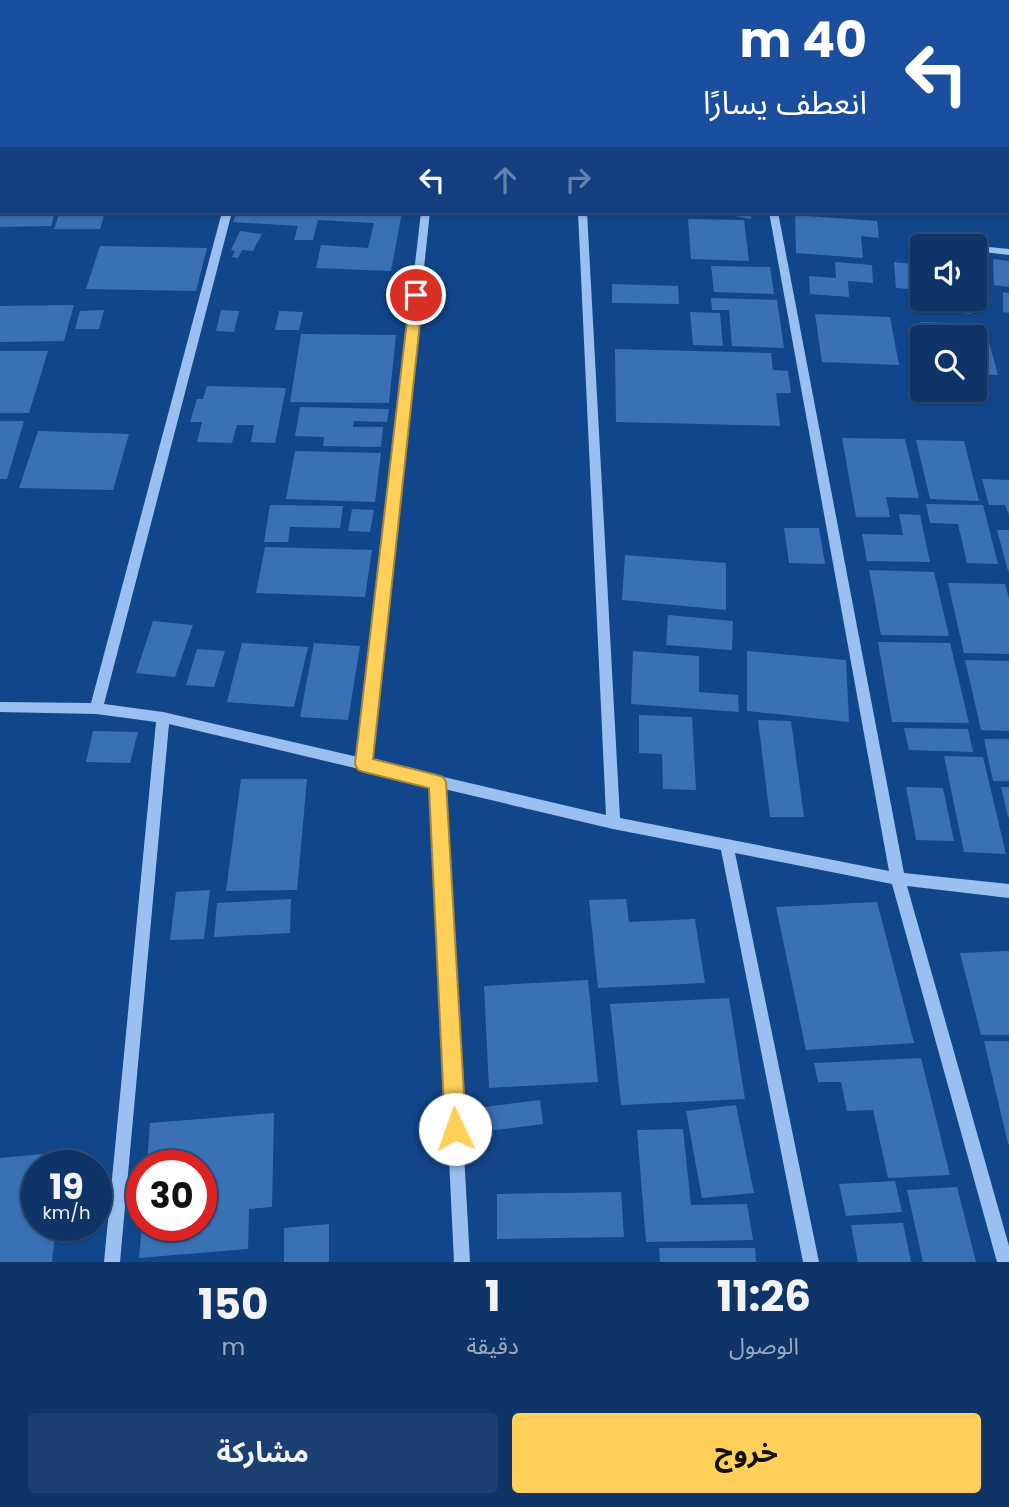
<!DOCTYPE html>
<html lang="ar">
<head>
<meta charset="utf-8">
<style>
  :root { --surface:#0e3468; --page:#1c3f71; --text:#f1f3f6; --muted:#9baac0; --line:#2e4f7c; --accent:#ffd059 }
  body { margin:0; font-family:Poppins,"Noto Sans Arabic",sans-serif; background:var(--page); color:var(--text); direction:rtl; height:100vh; display:flex; flex-direction:column; font-size:26px; white-space:nowrap }
  * { box-sizing:border-box; margin:0 }
  p { font-size:23px; color:var(--muted) }
  .icon { flex:none; width:38px; height:38px; fill:none; stroke:currentColor; stroke-width:2; stroke-linecap:round; stroke-linejoin:round }
  .map { position:relative; height:1262px; overflow:hidden; direction:ltr }
  .details { display:flex; flex-direction:column; background:var(--surface); flex:1 }
  .details>* { flex:none }
  .hud { position:absolute; left:0px; top:0px; width:1010px; height:214px; box-shadow:0 2px 5px #0004,0 0 0 2px var(--line); direction:rtl; background:#1a4fa0; color:#fff; overflow:hidden }
  .controls { position:absolute; left:910px; top:234px; display:grid; gap:14px }
  .controls a { display:grid; place-items:center; width:77px; height:77px; border-radius:7px; background:var(--surface); box-shadow:0 2px 5px #0004,0 0 0 2px var(--line); font-size:35px }
  .speed { position:absolute; left:21px; top:1150px; display:flex; gap:14px; font-size:35px; font-weight:700; text-align:center }
  .speed>* { display:grid; place-content:center; width:91px; height:91px; border-radius:50%; background:var(--surface); box-shadow:0 2px 5px #0004,0 0 0 2px var(--line); line-height:1 }
  .speed small { font-size:18px; font-weight:400 }
  .speed .limit { border:10px solid #d22; background:#fff; color:#111 }
  .pin { position:absolute; display:grid; place-items:center; width:60px; height:60px; color:#fff; margin:-30px; border:4px solid #fff; border-radius:50%; box-shadow:0 2px 7px #0007 }
  .me { position:absolute; width:77px; margin:-38px; rotate:357deg; stroke-linejoin:round; filter:drop-shadow(0 0 5px #0008) }
  .turn { display:flex; align-items:center; gap:24px; height:147px; padding:0 28px; font-size:32px }
  .turn .icon { width:91px; height:91px; stroke-width:2.5 }
  .turn b { display:block; font-size:49px; line-height:60px }
  .lanes { display:flex; align-items:center; height:66px; padding:0 28px; background:#0003; justify-content:center; gap:35px; direction:ltr }
  .lanes .off { opacity:.35 }
  .eta { display:flex; justify-content:space-evenly; align-items:center; height:119px; text-align:center }
  .eta b { font-size:42px; font-weight:700; line-height:49px }
  .button { display:flex; gap:14px; margin-top:auto; padding:14px 28px }
  .button a { flex:1; height:80px; border-radius:7px; background:var(--accent); color:#111; font-size:28px; font-weight:700; line-height:80px; text-align:center }
  .button a+a { background:var(--page); color:var(--text) }
  .map>svg:first-child { display:block }
</style>
</head>
<body>
<div class="map">
<svg width="1009" height="1262" viewBox="0 0 1009 1262">
  <rect width="100%" height="100%" fill="#12468b"/>
  <path fill="#3a70b4" d="M0,212h55l-4,14 -51,1z
    M60,212h45l-5,17h-46z
    M237,212l84,1 81,-1 -11,59 -75,-3 5,-23 47,3 6,-25 -56,-3 -5,20h-19l4,-14 -65,-4z
    M711,212h41l-1,7z
    M795,215l82,6 2,17 -18,-2 2,22 -67,-5z
    M688,219l56,1 5,41 -58,-2z
    M240,231l22,3 -9,17 -11,-1 -4,8 -6,-1 3,-6 -4,-1z
    M100,246l107,2 -11,43 -110,-2z
    M993,259l16,2v26l-15,-2z
    M835,262l37,3 1,18 -25,-2 1,16 -39,-3 -1,-18 27,2z
    M894,262l28,3v25l-26,-2z
    M711,266l59,1 4,27 -60,-2z
    M612,284l66,2 1,18 -67,-1z
    M1003,292l6,1v20l-6,-1z
    M916,293l6,1v5h48l1,15 -54,-5z
    M711,298l66,2 7,48 -52,-2 -3,-36h-17z
    M74,305l-10,36 -64,1v-36z
    M104,310l-5,19h-24l5,-18z
    M221,310l18,1 -5,21 -18,-1z
    M279,311l24,1 -4,18h-24z
    M690,312l30,1 3,33 -30,-1z
    M815,314l75,3 9,48 -77,-3z
    M920,322l64,2 14,51 -23,-1v-36h-51z
    M301,334l95,1 -7,68 -99,-1z
    M615,349l156,4 2,17 15,1 3,22h-15l4,33 -164,-4z
    M0,351h48l-19,62h-29z
    M207,386l79,2 -11,55 -24,-1 3,-17h-17l-5,18 -35,-1 5,-20h-12l7,-23h6z
    M300,407l89,2 -2,13 -33,-1 -1,6h30l-2,20 -58,-1 1,-9 -29,-1z
    M0,421h24l-17,58h-7z
    M38,431l91,3 -16,56 -94,-2z
    M842,438l63,1 14,59 -33,-1 4,20h-34z
    M916,440l48,1 15,60 -49,-2z
    M295,451l86,2 -6,49 -89,-3z
    M982,479l27,1v35l-4,-10h-16z
    M926,504l57,1 15,59 -31,-1 -9,-39 -28,-1z
    M270,505l73,1 -3,22 -50,-1 -2,15h-24z
    M352,509l22,1 -4,22 -22,-1z
    M899,514l21,1 10,47 -63,-1 -5,-27 41,1z
    M784,528h35l6,36 -36,-1z
    M997,530h12v41h-1z
    M265,547l107,3 -7,47 -109,-4z
    M625,555l101,8v47l-104,-10z
    M869,570l65,2 15,64 -68,-1z
    M948,583l57,1 4,14v56l-45,-1z
    M668,615l65,6 -1,29 -66,-5z
    M153,621l40,4 -18,52 -39,-4z
    M878,642l72,1 19,80 -77,-1z
    M242,643l66,4 -14,60 -67,-5z
    M314,643l46,3 -12,74 -48,-3z
    M197,649l28,2 -11,36 -28,-2z
    M633,651l66,5v36l39,3 1,17 -108,-8z
    M747,651l99,9 3,62 -102,-11z
    M965,660l44,1v70l-28,-1z
    M639,715l53,2 4,73 -33,-1 -1,-35 -23,-1z
    M758,720l33,1 13,96h-34z
    M904,728l64,1 5,23 -64,-2z
    M93,731l45,1 -8,31 -44,-1z
    M984,739h25v42h-16z
    M944,756l39,1 23,97 -42,-2z
    M241,779h66l-10,111 -71,1z
    M906,787l37,1 11,53 -38,-1z
    M1001,787h8v30h-1z
    M210,890l-6,49 -34,1 6,-48z
    M291,899l-1,34 -76,4 3,-34z
    M626,899l3,23 66,-3 10,64 -107,5 -9,-88z
    M877,902l37,141 -108,7 -30,-143z
    M1009,951v84h-28l-21,-82z
    M588,980l10,102 -109,6 -5,-102z
    M729,998l16,101 -124,6 -11,-101z
    M984,1041h25v103h-1z
    M921,1058l29,117 -62,3 -15,-68 -26,1 -6,-29h-23l-4,-19z
    M540,1100l3,24 -64,8 -2,-24z
    M736,1105l18,88 -52,5 -16,-87z
    M274,1113l-2,94 -23,2 -1,40 -109,9 3,-33h59v-59h-54l3,-43z
    M683,1129l8,76 56,-1 6,36 -107,2 -9,-112z
    M64,1152l-1,14h-26v59h19l-4,37h-52v-104z
    M895,1181l7,31 -56,4 -7,-32z
    M957,1187l19,75h-53l-16,-72z
    M621,1192l3,45 -127,2v-45z
    M903,1223l8,39h-53l-7,-37z
    M329,1224v38h-45v-34z
    M659,1248h96l1,14h-96z"/>
  <g fill="none" stroke-linecap="round" stroke-linejoin="round">
    <path fill="#99c0f1" fill-rule="evenodd" d="M404,0h11l-2,2h-11z
      M934,0h8l2,2h-9z
      M0,45h2v4h-2z
      M1008,64h1v5h-1z
      M222,212h10l-128,492 59,8 195,45 63,-545h9l-59,548 235,55 -28,-603h9l33,606 269,53 -120,-659h9l126,661 105,11v14l-102,-12 102,360v16h-12l-105,-378 -157,-31 84,409h-16l-82,-412 -108,-21 -169,-40 26,473h-16l-23,-476 -262,-62 -49,538h-16l52,-540 -60,-8 -96,-2v-10l91,1z
      M978,246l31,3v6l-34,-4v-4z"/>
  </g>
  <path fill="#ffd059" stroke="#a6873a" stroke-width="2" d="M416,291l7,4 -50,464 64,16 6,2 3,5 20,347 -3,7 -8,3 -7,-3 -3,-7 -16,-341 -65,-16 -6,-2 -3,-6 55,-469z"/>
</svg>
<div class="controls">
<a><svg class="icon" aria-label="sound" viewBox="0 0 24 24"><path d="M4 9h4l5-4v14l-5-4H4zM17 9q2 3 0 6"/></svg></a>
<a><svg class="icon" aria-label="search" viewBox="0 0 24 24"><circle cx="10" cy="10" r="6"/><path d="M15 15l6 6"/></svg></a>
</div>
<div class="speed"><div>19<small>km/h</small></div><div class="limit">30</div></div>
<div class="pin" style="left:416px;top:295px;background:#d93025"><svg class="icon" aria-label="arrive" viewBox="0 0 24 24"><path d="M6 21V4h12l-3 4 3 4H6"/></svg></div>
<svg class="me" style="left:455px;top:1129px" viewBox="-20 -20 40 40"><circle r="19" fill="#fff"/><path d="M0-13L10 11 0 6-10 11z" fill="#ffd059"/></svg>
<div class="hud">
<div class="turn"><svg class="icon" aria-label="left" viewBox="0 0 24 24"><path d="M17 20v-9H6M10 6l-5 5 5 5"/></svg><div><b>40 m</b>انعطف يسارًا</div></div>
<div class="lanes"><svg class="icon" aria-label="left" viewBox="0 0 24 24"><path d="M17 20v-9H6M10 6l-5 5 5 5"/></svg><svg class="icon off" aria-label="ahead" viewBox="0 0 24 24"><path d="M12 20V5M6 11l6-6 6 6"/></svg><svg class="icon off" aria-label="right" viewBox="0 0 24 24"><path d="M7 20v-9h11M14 6l5 5-5 5"/></svg></div>
</div>
</div>
<section class="details">
<div class="eta">
<div><b>11:26</b><p>الوصول</p></div>
<div><b>1</b><p>دقيقة</p></div>
<div><b>150</b><p>m</p></div>
</div>
<div class="button"><a>خروج</a><a>مشاركة</a></div>
</section>
</body>
</html>
